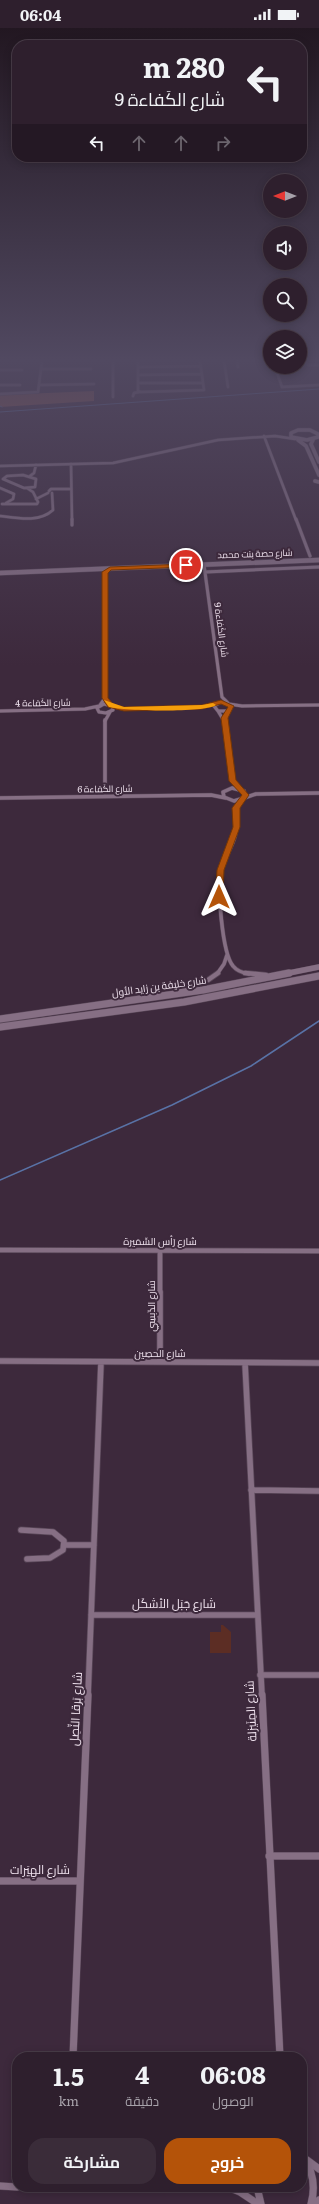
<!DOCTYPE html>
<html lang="ar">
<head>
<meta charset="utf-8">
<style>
  :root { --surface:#2e1f2d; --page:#3a2c39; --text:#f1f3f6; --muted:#a7a2aa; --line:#493d49; --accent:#b45309 }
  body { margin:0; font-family:Literata,Cairo,serif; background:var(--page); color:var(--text); direction:rtl; height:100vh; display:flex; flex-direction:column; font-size:15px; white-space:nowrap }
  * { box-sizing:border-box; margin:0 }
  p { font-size:13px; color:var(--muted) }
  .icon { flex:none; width:22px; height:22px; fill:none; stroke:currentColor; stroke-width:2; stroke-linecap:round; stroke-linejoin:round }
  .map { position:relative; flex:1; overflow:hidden; direction:ltr }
  .side { position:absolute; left:12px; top:2024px; width:295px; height:140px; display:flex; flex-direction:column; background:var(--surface); border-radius:16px; box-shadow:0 2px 10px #0003,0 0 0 1px var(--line); direction:rtl }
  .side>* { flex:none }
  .banner { position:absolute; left:12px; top:12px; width:295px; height:122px; border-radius:16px; box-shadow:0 2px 10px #0003,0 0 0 1px var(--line); direction:rtl; background:#2e1f2d; color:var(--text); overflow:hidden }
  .needle { width:26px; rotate:270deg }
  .tools { position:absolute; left:263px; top:146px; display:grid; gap:8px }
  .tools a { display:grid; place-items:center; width:44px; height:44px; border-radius:50%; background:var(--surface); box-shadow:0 2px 10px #0003,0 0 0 1px var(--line); font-size:20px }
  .pin { position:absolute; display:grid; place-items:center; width:34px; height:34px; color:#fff; margin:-17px; border:2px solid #fff; border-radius:50%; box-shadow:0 1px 4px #0007 }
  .me { position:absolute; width:44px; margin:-22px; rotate:0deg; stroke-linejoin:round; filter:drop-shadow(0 0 3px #0008) }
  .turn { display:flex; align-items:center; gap:14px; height:84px; padding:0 16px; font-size:18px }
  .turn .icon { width:52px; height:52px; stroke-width:2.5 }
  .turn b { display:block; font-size:28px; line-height:34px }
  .lanes { display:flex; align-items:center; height:38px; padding:0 16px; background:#0003; justify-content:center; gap:20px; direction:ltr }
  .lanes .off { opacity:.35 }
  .eta { display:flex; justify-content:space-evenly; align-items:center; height:68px; text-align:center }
  .eta b { font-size:24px; font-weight:700; line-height:28px }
  .action { display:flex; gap:8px; margin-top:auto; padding:8px 16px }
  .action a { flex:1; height:46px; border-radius:16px; background:var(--accent); color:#fff; font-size:16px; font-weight:700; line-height:46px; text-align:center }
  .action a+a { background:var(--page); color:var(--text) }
  .status { display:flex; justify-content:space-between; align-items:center; height:28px; padding:0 20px; background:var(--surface); direction:ltr }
  .status svg { height:11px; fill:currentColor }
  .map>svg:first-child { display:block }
</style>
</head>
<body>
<div class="status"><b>06:04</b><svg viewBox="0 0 49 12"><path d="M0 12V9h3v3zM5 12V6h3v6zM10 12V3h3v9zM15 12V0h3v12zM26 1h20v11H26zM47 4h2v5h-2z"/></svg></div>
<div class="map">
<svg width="319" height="2176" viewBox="0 0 319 2176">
  <rect width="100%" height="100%" fill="#3d293c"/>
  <path fill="#5c2d24" d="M221,1597h2l8,7v21h-21v-21h11z"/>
  <path fill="#97584b" d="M94,363v10l-94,6v-12z"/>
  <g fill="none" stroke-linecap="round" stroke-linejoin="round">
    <path stroke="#5972a6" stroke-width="1" d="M0,378l2,1
      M0,384l319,-23"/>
    <path stroke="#5972a6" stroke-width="1.5" d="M0,1152l172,-75 79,-39 68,-45"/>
    <defs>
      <path id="street-far5" d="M113,333v36
        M138,333v30l3,1 63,-2 -4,-29
        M224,333l4,26
        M237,333l1,6
        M305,333l3,4h11
        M138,339l62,-1
        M275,339l7,20 37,-2
        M41,341h50
        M0,342h22
        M138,347l64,-1
        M139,355h64
        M0,357h20
        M40,357l54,-1
        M0,366l38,-2 4,-31
        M133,368l1,-3 5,-1
        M264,408l32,84
        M71,436l1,56
        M0,438l113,-3 105,-23 57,-4 20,3
        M23,447l13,4 -1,8 -11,1 -21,-9 4,-3z
        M30,448l4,-3 2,-8
        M0,460l14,6 -1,5 -7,4
        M49,463l2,-2h20
        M36,471l12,-6
        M2,476h35l1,-2 -5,-10 -6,-4
        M0,488c17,2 39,7 53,-6l-1,-17"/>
      <path id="street-far4" d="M72,491v6
        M296,491l14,37
        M204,537l18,132 6,6
        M205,544l114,-5
        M221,674l10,4 -3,5h-10l-4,-5z
        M104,676l8,2 1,4 -7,3 -7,-1 -2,-4z
        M229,676l13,2 77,-1
        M100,677l5,-7v-125l5,-4
        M112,678l12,3 78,-2 13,-3
        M0,683l85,-2 14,-3
        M218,683l6,10
        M105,693l5,-9"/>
      <path id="street-far3" d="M105,692v72
        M224,692l9,61 6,7
        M232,760l12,3v7l-10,3 -10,-4 -1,-5z
        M0,770l211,-3 15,3
        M244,770l12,-4 63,-1
        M241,772c-7,11 -3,24 -6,36 -3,12 -11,22 -14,34 -4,17 1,83 12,96 4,5 10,7 16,8
        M217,946l7,-10 3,-9"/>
      <path id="street-far2" d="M245,945l21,2
        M177,963l31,-11 10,-7
        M0,1222l319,1
        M160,1222v43"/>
      <path id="street-far1" d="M160,1264v69
        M0,1333l319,2
        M245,1335l17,333
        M251,1462l68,1
        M21,1502l32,2 11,9 -1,9 -13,8 -23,1
        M64,1517h30
        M91,1587h166
        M260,1647h59
        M88,1668l13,-334"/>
      <path id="street" d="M262,1667l18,362
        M269,1828h50
        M0,1853h80
        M73,2029l15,-362
        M302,2127c11,15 14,31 9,49
        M307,2132l12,9
        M0,2158l17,1
        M228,2159l12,5 18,12
        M257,2159l4,17
        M313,2176l6,-4"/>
      <path id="secondary-far3" d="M298,402h12l8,4v3l-11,3 -16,-3v-4z
        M298,412l8,6 13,29
        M313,412l-2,4 8,18
        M315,453l4,1"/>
      <path id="secondary-far2" d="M0,545l319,-13"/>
      <path id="secondary-far1" d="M284,946l35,-7"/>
      <path id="secondary" d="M0,991l203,-29 86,-17
        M0,999l184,-25 135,-26"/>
    </defs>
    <use href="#street-far5" stroke="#594758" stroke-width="3.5"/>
    <use href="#street-far4" stroke="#594758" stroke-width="4"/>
    <use href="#street-far3" stroke="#594758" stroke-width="4.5"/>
    <use href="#street-far2" stroke="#594758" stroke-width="6"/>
    <use href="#street-far1" stroke="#594758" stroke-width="7"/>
    <use href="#street" stroke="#594758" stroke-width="8"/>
    <use href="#secondary-far3" stroke="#594758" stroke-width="4.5"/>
    <use href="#secondary-far2" stroke="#594758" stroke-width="5.5"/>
    <use href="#secondary-far1" stroke="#594758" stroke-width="6"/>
    <use href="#secondary" stroke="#594758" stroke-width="8"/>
    <use href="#street-far5" stroke="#866f84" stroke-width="2.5"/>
    <use href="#street-far4" stroke="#866f84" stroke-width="3"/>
    <use href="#street-far3" stroke="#866f84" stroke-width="3.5"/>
    <use href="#street-far2" stroke="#866f84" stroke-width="4.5"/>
    <use href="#street-far1" stroke="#866f84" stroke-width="5.5"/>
    <use href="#street" stroke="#866f84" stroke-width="7"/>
    <use href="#secondary-far3" stroke="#866f84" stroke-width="3.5"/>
    <use href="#secondary-far2" stroke="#866f84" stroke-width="4.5"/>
    <use href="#secondary-far1" stroke="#866f84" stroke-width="5.5"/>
    <use href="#secondary" stroke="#866f84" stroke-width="7"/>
  </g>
  <linearGradient id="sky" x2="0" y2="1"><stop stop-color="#221721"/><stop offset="0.52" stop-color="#514961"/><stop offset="1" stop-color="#514961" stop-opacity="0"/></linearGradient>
  <rect width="319" height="638" fill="url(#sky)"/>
  <path fill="#b45309" stroke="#753606" d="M186,536l2,3 -77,3 -3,3v125l5,6 11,3 78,-2 19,-5 13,6 -6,12 8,62 13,15 -9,13v19l-16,43 -1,27 -4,2 -4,-2 2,-27 16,-43 -1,-19 10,-13 -13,-14 -8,-63 7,-11 -7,-3 -19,5 -78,2 -16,-4 -6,-9v-126l8,-5z"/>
  <path fill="#f59e0b" d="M104,672l20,7 78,-2 11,-2 3,2c-11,8 -91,6 -107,2z"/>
  <g text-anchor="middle" stroke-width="4" stroke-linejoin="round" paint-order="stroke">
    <g font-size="9" fill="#efe2ee" stroke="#3d293c">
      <text transform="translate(255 526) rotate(-2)" y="3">شارع حصة بنت محمد</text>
      <text transform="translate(221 602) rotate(82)" y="3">شارع الكَفاءة 9</text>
      <text transform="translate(43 675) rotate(-1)" y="3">شارع الكَفاءة 4</text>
      <text transform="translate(105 761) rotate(-1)" y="3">شارع الكَفاءة 6</text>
    </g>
    <g font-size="10" fill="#efe2ee" stroke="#3d293c">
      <text transform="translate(159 958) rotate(-8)" y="4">شارع خليفة بن زايد الأول</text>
      <text x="160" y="1217">شارع رَأس السِّمَيرة</text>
      <text transform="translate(151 1278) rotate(-90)" y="4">شارع الدِّبسِي</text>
      <text x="160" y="1329">شارع الحصِين</text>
    </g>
    <g font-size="12" fill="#efe2ee" stroke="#3d293c">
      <text x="174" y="1580">شارع جَبَل الأشكَل</text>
      <text transform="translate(76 1681) rotate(-87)" y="4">شارع بَرقا النِّصِل</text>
      <text transform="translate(251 1683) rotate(-93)" y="4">شارع المِنَيزلة</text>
      <text x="40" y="1846">شارع الهِيَرات</text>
    </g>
  </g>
</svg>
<div class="tools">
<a><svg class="needle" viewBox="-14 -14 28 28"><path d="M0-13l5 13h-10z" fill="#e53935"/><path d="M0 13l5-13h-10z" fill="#a7a2aa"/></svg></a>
<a><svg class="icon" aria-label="sound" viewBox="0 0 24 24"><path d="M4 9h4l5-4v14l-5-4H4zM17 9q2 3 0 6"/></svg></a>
<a><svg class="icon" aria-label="search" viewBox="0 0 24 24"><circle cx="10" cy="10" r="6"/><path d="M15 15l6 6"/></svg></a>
<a><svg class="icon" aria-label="layers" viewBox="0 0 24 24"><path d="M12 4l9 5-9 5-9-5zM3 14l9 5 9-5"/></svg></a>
</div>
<div class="pin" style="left:186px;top:537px;background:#d93025"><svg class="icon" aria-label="arrive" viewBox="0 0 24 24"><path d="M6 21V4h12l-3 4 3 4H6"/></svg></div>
<svg class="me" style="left:219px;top:869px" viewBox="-20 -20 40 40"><path d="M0-17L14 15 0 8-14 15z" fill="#b45309" stroke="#fff" stroke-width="4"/></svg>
<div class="banner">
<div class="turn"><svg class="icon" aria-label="left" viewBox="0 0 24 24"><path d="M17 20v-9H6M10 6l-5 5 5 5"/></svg><div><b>280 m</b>شارع الكَفاءة 9</div></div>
<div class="lanes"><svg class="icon" aria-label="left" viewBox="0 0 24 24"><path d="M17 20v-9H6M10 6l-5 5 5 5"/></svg><svg class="icon off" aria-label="ahead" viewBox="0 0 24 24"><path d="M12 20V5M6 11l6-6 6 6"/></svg><svg class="icon off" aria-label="ahead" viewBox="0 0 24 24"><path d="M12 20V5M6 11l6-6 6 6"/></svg><svg class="icon off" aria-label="right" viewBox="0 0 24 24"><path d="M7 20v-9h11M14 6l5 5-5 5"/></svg></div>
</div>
<section class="side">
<div class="eta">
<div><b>06:08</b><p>الوصول</p></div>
<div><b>4</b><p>دقيقة</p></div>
<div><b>1.5</b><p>km</p></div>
</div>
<div class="action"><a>خروج</a><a>مشاركة</a></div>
</section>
</div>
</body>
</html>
